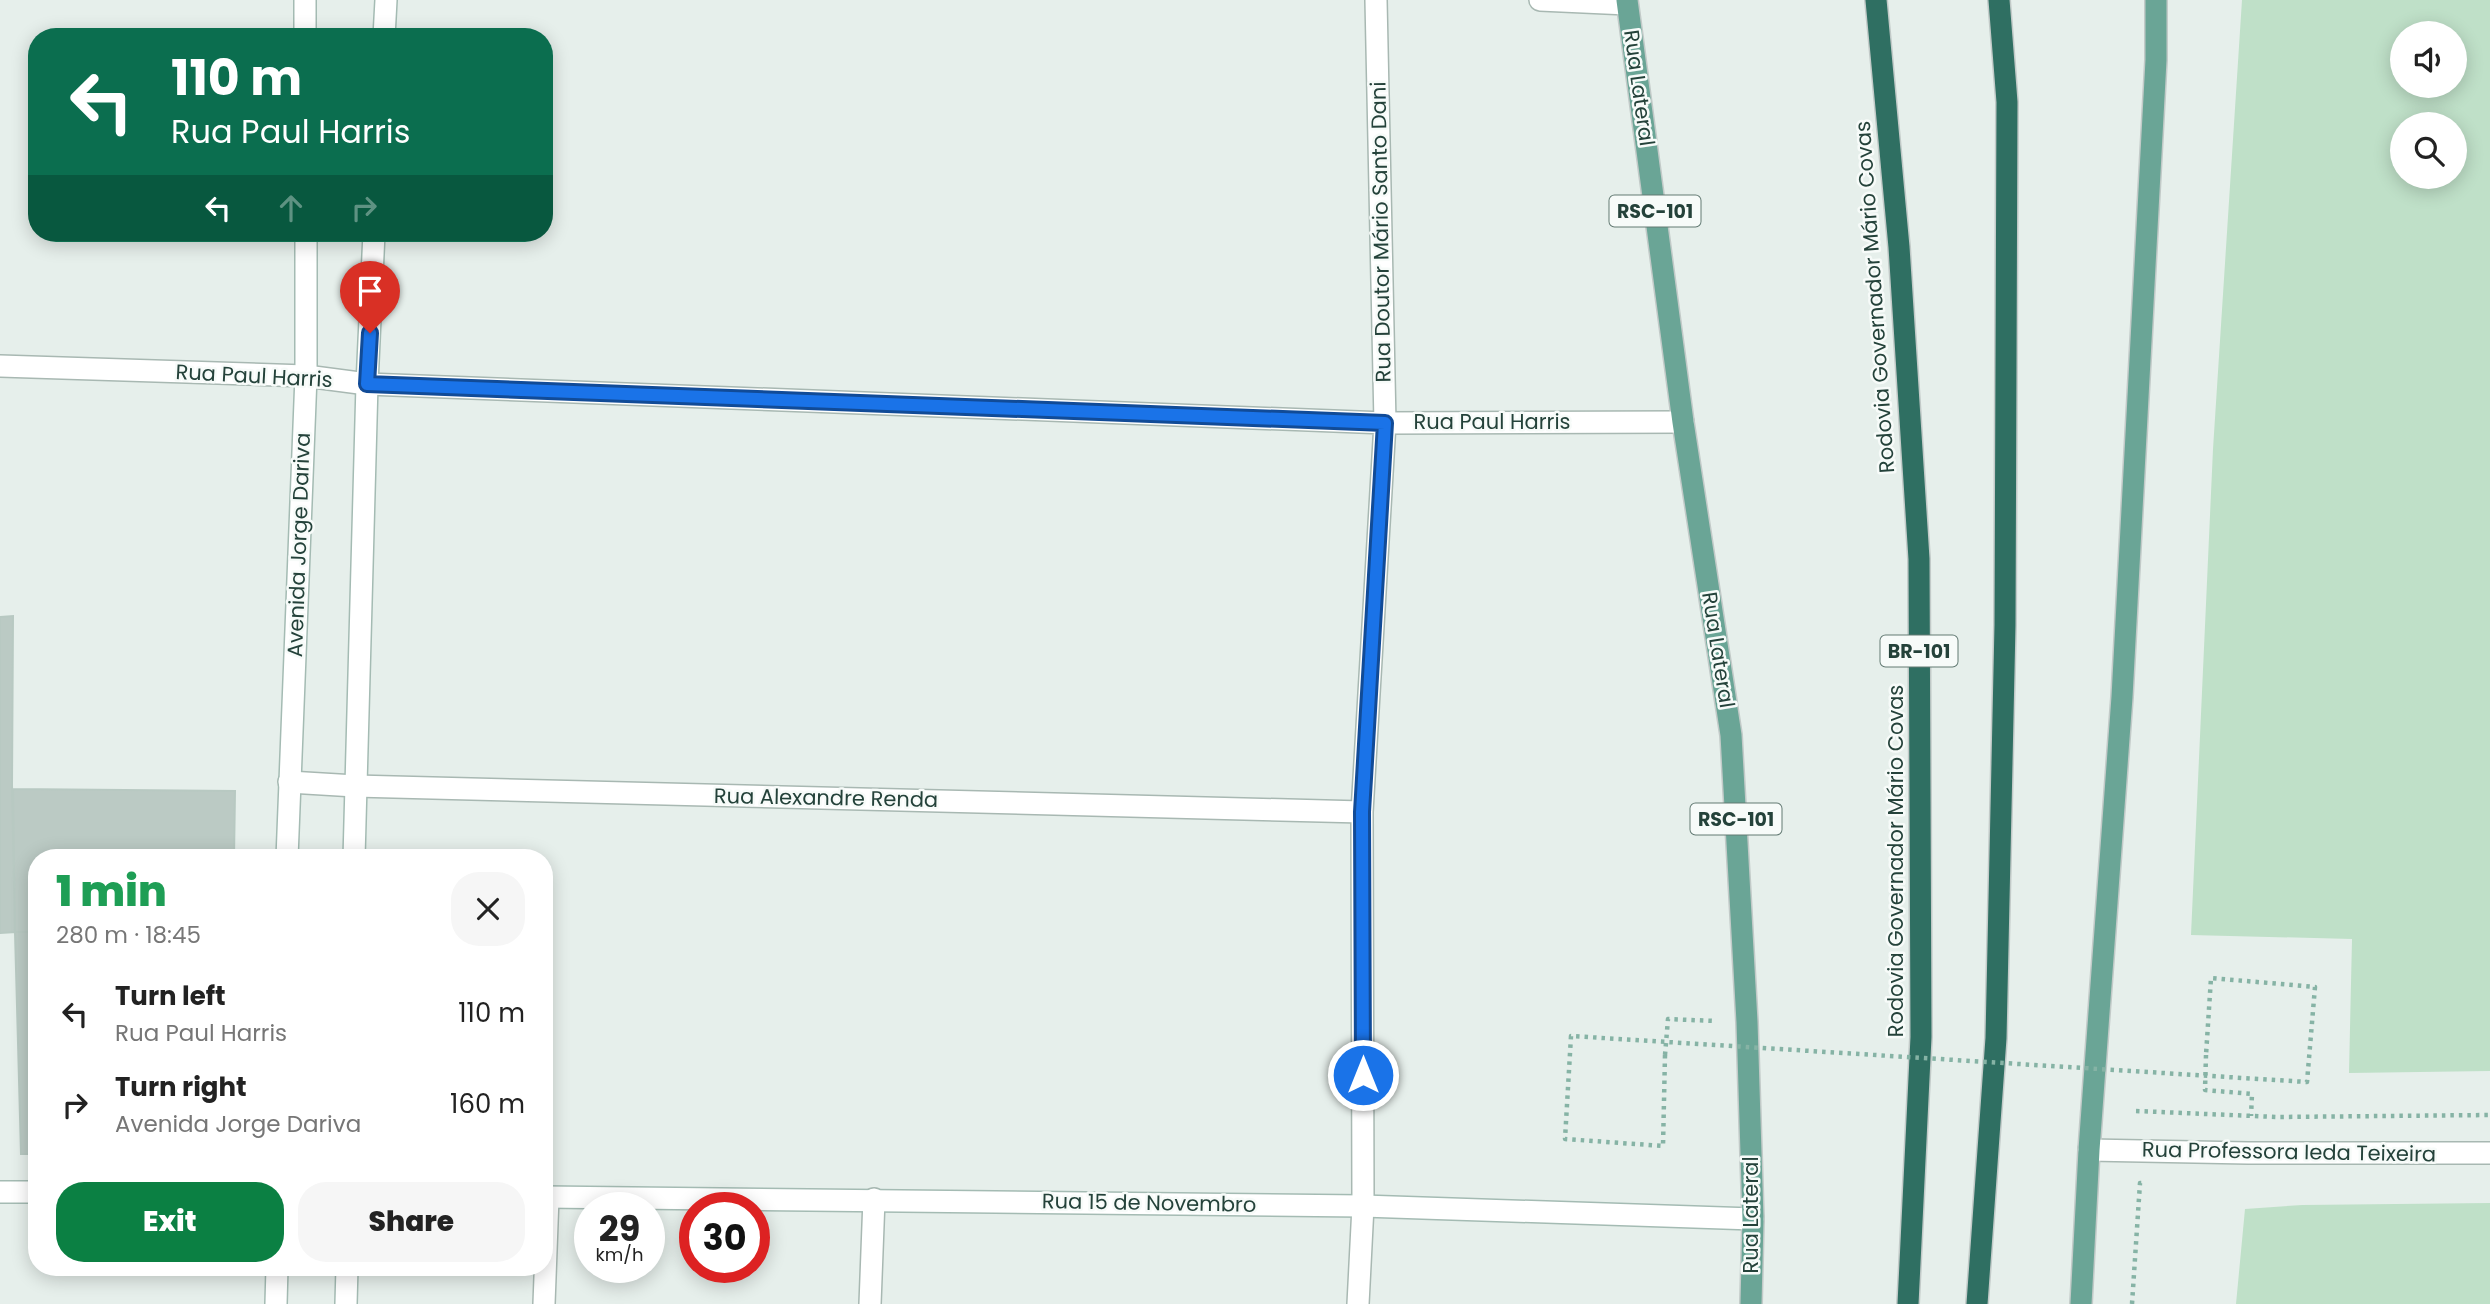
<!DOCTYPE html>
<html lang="en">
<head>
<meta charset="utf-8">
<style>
  :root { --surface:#fff; --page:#f6f6f6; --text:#222; --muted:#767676; --accent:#0b8043 }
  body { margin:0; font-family:Poppins,sans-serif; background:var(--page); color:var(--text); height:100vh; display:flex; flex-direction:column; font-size:26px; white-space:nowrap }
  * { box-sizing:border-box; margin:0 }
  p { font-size:23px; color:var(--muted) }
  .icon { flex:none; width:38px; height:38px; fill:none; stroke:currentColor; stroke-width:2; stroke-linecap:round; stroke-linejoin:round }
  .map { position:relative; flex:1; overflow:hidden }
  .details { position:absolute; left:28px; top:849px; width:525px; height:427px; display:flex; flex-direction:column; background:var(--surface); border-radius:28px; box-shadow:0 4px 18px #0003 }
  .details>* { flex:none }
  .hud { position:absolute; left:28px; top:28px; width:525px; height:214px; border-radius:28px; box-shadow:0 4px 18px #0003; background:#0b6e4f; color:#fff; overflow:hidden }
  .tools { position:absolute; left:2390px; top:21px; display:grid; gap:14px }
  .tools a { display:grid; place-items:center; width:77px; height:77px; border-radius:50%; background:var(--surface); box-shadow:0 4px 18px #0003; font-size:35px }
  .speed { position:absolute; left:574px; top:1192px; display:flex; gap:14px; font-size:35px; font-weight:700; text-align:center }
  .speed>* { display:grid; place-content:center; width:91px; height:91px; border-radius:50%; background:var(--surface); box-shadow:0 4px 18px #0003; line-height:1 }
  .speed small { font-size:18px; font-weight:400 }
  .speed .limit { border:10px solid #d22; background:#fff; color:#111 }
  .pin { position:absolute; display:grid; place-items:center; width:60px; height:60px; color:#fff; margin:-72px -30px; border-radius:50% 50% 50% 0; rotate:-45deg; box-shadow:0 0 7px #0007 }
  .pin .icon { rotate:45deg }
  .me { position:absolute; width:77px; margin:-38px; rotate:0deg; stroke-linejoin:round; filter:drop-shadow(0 0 5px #0008) }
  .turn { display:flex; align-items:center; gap:24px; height:147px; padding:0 28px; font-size:32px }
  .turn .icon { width:91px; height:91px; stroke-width:2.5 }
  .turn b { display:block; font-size:49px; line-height:60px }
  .lanes { display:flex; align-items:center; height:66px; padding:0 28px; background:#0003; justify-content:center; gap:35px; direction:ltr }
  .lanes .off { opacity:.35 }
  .round { display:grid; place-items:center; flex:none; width:74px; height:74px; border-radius:28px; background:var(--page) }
  .summary { display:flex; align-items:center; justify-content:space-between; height:119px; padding:0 28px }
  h1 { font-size:42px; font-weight:800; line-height:52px; color:#1e9e55 }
  .action { display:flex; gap:14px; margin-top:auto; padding:14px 28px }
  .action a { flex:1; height:80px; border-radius:28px; background:var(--accent); color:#fff; font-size:28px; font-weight:800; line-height:80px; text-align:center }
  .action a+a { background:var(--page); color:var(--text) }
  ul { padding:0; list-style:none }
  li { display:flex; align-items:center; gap:21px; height:91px; padding:0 28px }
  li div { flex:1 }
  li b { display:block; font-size:26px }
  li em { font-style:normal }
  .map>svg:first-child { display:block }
</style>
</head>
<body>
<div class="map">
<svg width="2490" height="1304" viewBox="0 0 2490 1304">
  <rect width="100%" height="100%" fill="#e6efeb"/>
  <path fill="#bfe0c8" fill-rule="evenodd" d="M2242,0h248v1071l-141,2 3,-134 -161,-4 22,-486zM2403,33h52v53h-52zM2403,124h52v53h-52z
    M2490,1203v101h-254l9,-95 57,-4z"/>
  <path fill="#bbcac4" stroke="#b8c9c2" stroke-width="2" d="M13,616l-1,169 3,147 -15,1v-316z
    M13,789l222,2 -1,67h-197v74h-22z
    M15,932h22v222h-16z"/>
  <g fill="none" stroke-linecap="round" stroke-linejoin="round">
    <defs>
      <path id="street" d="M1540,0l87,4
        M0,366l306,10 61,8 1018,39 298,-1
        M289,782l66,4 1007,26
        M2089,1150l159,3h242
        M544,1304l4,-107
        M870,1304l4,-105
        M1358,1304l5,-98 -1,-394 23,-389 -9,-423"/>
      <path id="secondary" d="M305,0v37
        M384,37l2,-37
        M287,858l19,-482v-143
        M354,858l13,-474 7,-151
        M0,1192h37
        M544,1197l819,9 390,13
        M276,1304l1,-37
        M346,1304l1,-37"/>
      <path id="primary" d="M1627,0l56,422 48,313 16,287 6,197 -2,85
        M2081,1304l8,-154 33,-453 34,-637v-60"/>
      <path id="highway" d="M1876,0l23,247 20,312 2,478 -13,267
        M1977,1304l19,-266 9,-413 2,-523 -8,-102"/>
    </defs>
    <use href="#street" stroke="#a8b8b2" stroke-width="24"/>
    <use href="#secondary" stroke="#a4bbb3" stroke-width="24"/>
    <use href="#primary" stroke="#c2cac8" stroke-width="24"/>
    <use href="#highway" stroke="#c2cac8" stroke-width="24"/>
    <path stroke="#86b3a5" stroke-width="4.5" stroke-dasharray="3.5 5" stroke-linecap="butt" d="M1665,1055l3,-36 47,2
      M2206,1055l-1,35 47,4 -1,22
      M2136,1111l141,6 213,-2
      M2132,1304l8,-121h3"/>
    <use href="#street" stroke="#fff" stroke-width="21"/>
    <use href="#secondary" stroke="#fff" stroke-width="21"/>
    <use href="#primary" stroke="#6aa596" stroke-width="21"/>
    <use href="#highway" stroke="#2f6f62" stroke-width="21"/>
    <path stroke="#86b3a5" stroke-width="4.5" stroke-dasharray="3.5 5" stroke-linecap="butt" d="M1665,1055l-2,91 -98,-7 6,-103 736,46 8,-95 -104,-9 -5,77"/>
  </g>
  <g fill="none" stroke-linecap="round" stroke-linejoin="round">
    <defs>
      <path id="route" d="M370,333l-3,51 1018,39 -23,389 1,263"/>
    </defs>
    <use href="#route" stroke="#114b97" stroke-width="18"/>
    <use href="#route" stroke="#1a73e8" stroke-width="12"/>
  </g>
  <g text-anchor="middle" stroke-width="5" stroke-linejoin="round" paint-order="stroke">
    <g fill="#f7fbf9" stroke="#637a73" stroke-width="2">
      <rect x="1609.5" y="195.5" width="91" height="31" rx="5"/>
      <rect x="1880.5" y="635.5" width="77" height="31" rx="5"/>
      <rect x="1690.5" y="803.5" width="91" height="31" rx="5"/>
    </g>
    <g font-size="19" font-weight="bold" fill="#24423a">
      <text x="1655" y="218">RSC-101</text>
      <text x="1919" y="658">BR-101</text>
      <text x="1736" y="826">RSC-101</text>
    </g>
    <g font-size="21" fill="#24423a" stroke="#f7fbf9">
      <text transform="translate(1639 88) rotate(82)" y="7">Rua Lateral</text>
      <text transform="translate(1381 232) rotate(-91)" y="7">Rua Doutor Mário Santo Dani</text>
      <text transform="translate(1875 297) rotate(-94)" y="7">Rodovia Governador Mário Covas</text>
      <text transform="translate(254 376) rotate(3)" y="7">Rua Paul Harris</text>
      <text x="1492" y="429">Rua Paul Harris</text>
      <text transform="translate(299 545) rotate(-88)" y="7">Avenida Jorge Dariva</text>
      <text transform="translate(1718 650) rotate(81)" y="7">Rua Lateral</text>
      <text transform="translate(826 798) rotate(1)" y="7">Rua Alexandre Renda</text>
      <text transform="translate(1896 861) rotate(-90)" y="7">Rodovia Governador Mário Covas</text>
      <text transform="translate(2289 1152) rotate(1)" y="7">Rua Professora Ieda Teixeira</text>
      <text transform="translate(1149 1203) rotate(1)" y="7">Rua 15 de Novembro</text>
      <text transform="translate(1751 1215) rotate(-90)" y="7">Rua Lateral</text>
    </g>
  </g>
</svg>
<div class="tools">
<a><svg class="icon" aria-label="sound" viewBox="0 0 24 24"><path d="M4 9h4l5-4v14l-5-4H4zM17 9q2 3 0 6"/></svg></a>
<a><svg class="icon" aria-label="search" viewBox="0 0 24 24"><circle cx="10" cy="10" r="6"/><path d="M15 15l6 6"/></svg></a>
</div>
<div class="speed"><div>29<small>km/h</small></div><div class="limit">30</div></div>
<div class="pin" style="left:370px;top:333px;background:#d93025"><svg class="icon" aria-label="arrive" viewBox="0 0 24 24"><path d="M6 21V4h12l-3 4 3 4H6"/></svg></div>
<svg class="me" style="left:1363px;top:1075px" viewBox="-20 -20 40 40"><circle r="17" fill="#1a73e8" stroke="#fff" stroke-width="3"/><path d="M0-11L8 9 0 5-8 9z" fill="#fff"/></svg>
<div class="hud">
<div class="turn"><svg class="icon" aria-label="left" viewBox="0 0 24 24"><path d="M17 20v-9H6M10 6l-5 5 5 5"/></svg><div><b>110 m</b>Rua Paul Harris</div></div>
<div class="lanes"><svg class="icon" aria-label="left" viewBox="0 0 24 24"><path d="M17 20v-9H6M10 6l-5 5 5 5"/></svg><svg class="icon off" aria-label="ahead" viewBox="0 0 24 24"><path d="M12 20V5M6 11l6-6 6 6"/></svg><svg class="icon off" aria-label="right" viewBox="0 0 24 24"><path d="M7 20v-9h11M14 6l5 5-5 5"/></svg></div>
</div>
<section class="details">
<div class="summary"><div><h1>1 min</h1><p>280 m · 18:45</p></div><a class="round"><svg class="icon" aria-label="close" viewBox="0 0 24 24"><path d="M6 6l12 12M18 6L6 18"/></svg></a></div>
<ul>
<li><svg class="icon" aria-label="left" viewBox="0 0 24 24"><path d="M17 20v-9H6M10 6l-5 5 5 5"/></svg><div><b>Turn left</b><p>Rua Paul Harris</p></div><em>110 m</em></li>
<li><svg class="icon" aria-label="right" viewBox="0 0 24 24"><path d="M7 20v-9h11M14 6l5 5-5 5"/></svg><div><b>Turn right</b><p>Avenida Jorge Dariva</p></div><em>160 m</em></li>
</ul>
<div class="action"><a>Exit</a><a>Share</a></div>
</section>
</div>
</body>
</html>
